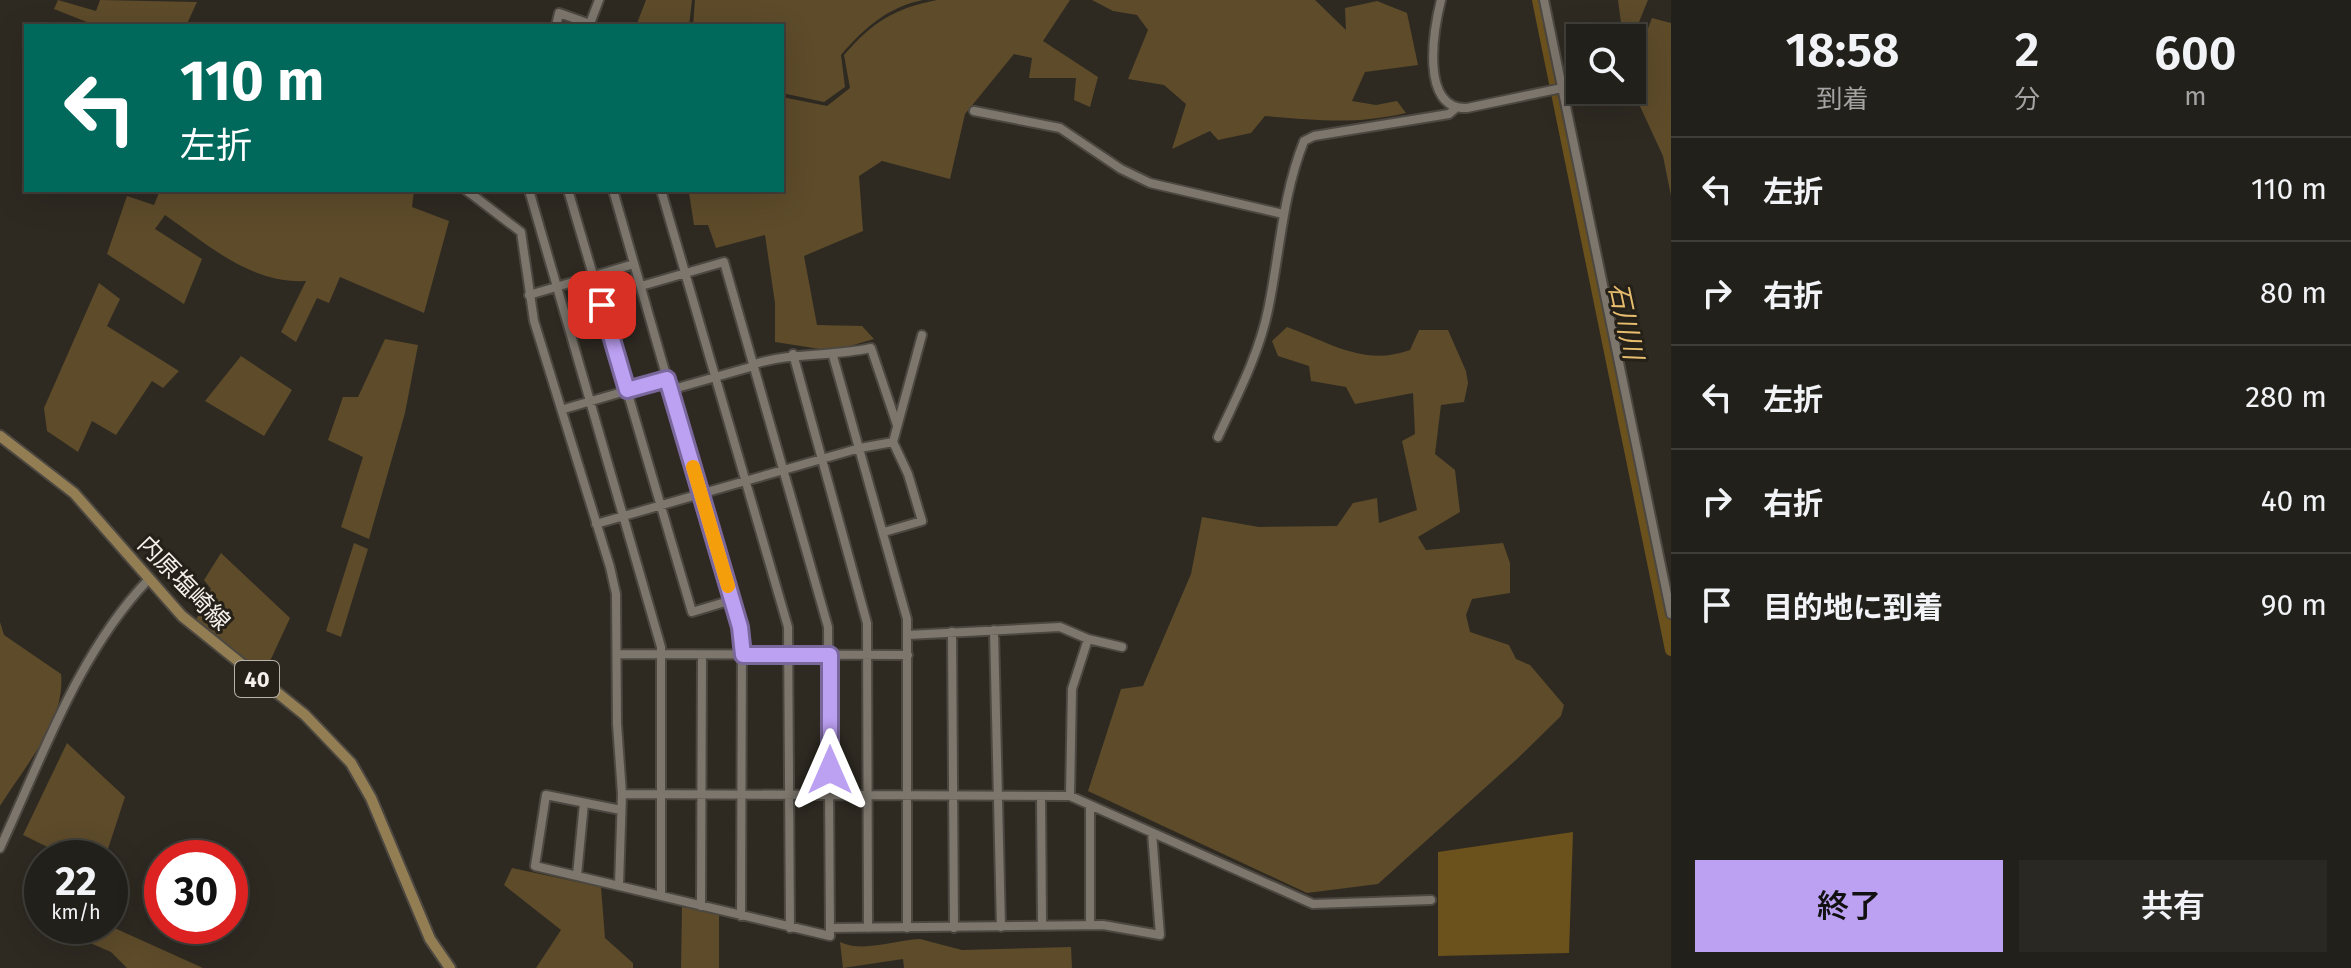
<!DOCTYPE html>
<html lang="ja">
<head>
<meta charset="utf-8">
<style>
  :root { --surface:#22201a; --page:#2a2823; --text:#f1f3f6; --muted:#a2a3a2; --line:#3f3e39; --accent:#bca0f2 }
  body { margin:0; font-family:"Fira Sans","Noto Sans JP",sans-serif; background:var(--page); color:var(--text); height:100vh; display:flex; flex-direction:column; font-size:30px; white-space:nowrap }
  * { box-sizing:border-box; margin:0 }
  p { font-size:26px; color:var(--muted) }
  .icon { flex:none; width:44px; height:44px; fill:none; stroke:currentColor; stroke-width:2; stroke-linecap:round; stroke-linejoin:round }
  .map { position:relative; flex:1; overflow:hidden }
  .sheet { display:flex; flex-direction:column; background:var(--surface); width:680px }
  .sheet>* { flex:none }
  .guide { position:absolute; left:24px; top:24px; width:760px; height:168px; border-radius:0px; box-shadow:0 8px 32px #0002,0 0 0 2px var(--line); background:#00695c; color:#fff; overflow:hidden }
  .fabs { position:absolute; left:1566px; top:24px; display:grid; gap:16px }
  .fabs a { display:grid; place-items:center; width:80px; height:80px; border-radius:0px; background:var(--surface); box-shadow:0 8px 32px #0002,0 0 0 2px var(--line); font-size:40px }
  .speed { position:absolute; left:24px; top:840px; display:flex; gap:16px; font-size:40px; font-weight:700; text-align:center }
  .speed>* { display:grid; place-content:center; width:104px; height:104px; border-radius:50%; background:var(--surface); box-shadow:0 8px 32px #0002,0 0 0 2px var(--line); line-height:1 }
  .speed small { font-size:20px; font-weight:400 }
  .speed .limit { border:12px solid #d22; background:#fff; color:#111 }
  .pin { position:absolute; display:grid; place-items:center; width:68px; height:68px; color:#fff; margin:-34px; border-radius:16px; box-shadow:0 4px 12px #0006 }
  .me { position:absolute; width:88px; margin:-44px; rotate:0deg; stroke-linejoin:round; filter:drop-shadow(0 0 6px #0008) }
  .turn { display:flex; align-items:center; gap:28px; height:168px; padding:0 24px; font-size:36px }
  .turn .icon { width:104px; height:104px; stroke-width:2.5 }
  .turn b { display:block; font-size:56px; line-height:68px }
  .eta { display:flex; justify-content:space-evenly; align-items:center; height:136px; text-align:center }
  .eta b { font-size:48px; font-weight:600; line-height:56px }
  .action { display:flex; gap:16px; margin-top:auto; padding:16px 24px }
  .action a { flex:1; height:92px; border-radius:0px; background:var(--accent); color:#111; font-size:32px; font-weight:600; line-height:92px; text-align:center }
  .action a+a { background:var(--page); color:var(--text) }
  ul { padding:0; list-style:none }
  li { display:flex; align-items:center; gap:24px; height:104px; padding:0 24px; border-top:2px solid var(--line) }
  li div { flex:1 }
  li b { display:block; font-size:30px }
  li em { font-style:normal }
  main { display:flex; flex:1; min-height:0 }
  .map>svg:first-child { display:block }
</style>
</head>
<body>
<main>
<div class="map">
<svg width="1671" height="968" viewBox="0 0 1671 968">
  <rect width="100%" height="100%" fill="#2e2a22"/>
  <path fill="#5d4b2a" d="M58,0l38,11 4,-11 97,2 -11,24h-89l-43,-17z
    M646,0h46l-3,26h-53z
    M695,0h228c-35,7 -59,28 -82,55l4,32 -21,15 -42,-9v-67h-89z
    M937,0h133l-27,41 55,36 -8,30 -16,-7 2,-22h-47l3,-20 -18,-4 -49,60 -15,65 -68,-18 -23,15 4,55 -59,25 13,69 45,1 12,13 -41,12 -58,-9v-39l-10,-68 -49,13 -8,-23h-14l-5,-32 93,-3v-93l45,9 23,-18 -6,-33c30,-34 49,-46 93,-55z
    M1092,0h223l31,30 -1,-22 32,-7 30,12 11,52 -53,7 -13,29 24,4 21,-4 9,12c-52,12 -89,7 -141,3l-14,17 -33,7 -8,-9 -38,18 14,-45 -22,-19 -36,-6 20,-49 -11,-15 -24,-4z
    M1618,0h30l-16,39 -9,-1z
    M1652,18l19,5v173l-8,-40 -31,-67 3,-27z
    M160,190h254l-2,17 37,14 -25,92 -84,-36 -11,26 -12,-5 -21,44 -15,-10 25,-51c-55,3 -98,-36 -141,-66l-10,14 47,30 -18,45 -77,-50 20,-58 27,9z
    M99,283l21,16 -13,27 72,45 -16,17 -11,-7 -36,54 -24,-14 -14,31 -31,-21 -3,-23z
    M1287,327c42,15 77,40 123,23l9,-20h29l18,41 2,12 -4,19 -23,3 -6,49 20,16 5,42 -42,25 8,13 77,-7 7,20v30l-38,6 -6,16 4,17 39,13 7,14 14,6 34,40 -3,11 -44,43 -139,125 -71,9 -219,-102 33,-102 22,-3 48,-112 11,-57 57,10 78,-1 16,-23 24,-5 2,25 38,-13 -15,-69 13,-7 -2,-41 -58,11 -9,-17 -35,-6 -2,-15 -31,-10 -6,-15z
    M385,339l33,6 -13,68 -36,126 -28,-12 22,-70 -35,-17 15,-43h15z
    M241,356l51,34 -28,46 -59,-35z
    M354,543l14,6 -27,88 -15,-6z
    M221,553l69,65 -26,56 -54,-37 -14,-17 15,-31 -7,-9z
    M0,622l4,13 57,39c5,47 -37,93 -61,132z
    M67,743l58,54 -20,61h-35l-47,-23z
    M512,868l89,19 4,51 28,25v5h-97l25,-38 -57,-45z
    M682,907l37,6v55h-38z
    M92,926h18l93,42h-76l-16,-16 -23,-10z
    M920,939l42,11 109,-3 1,21h-168l-1,-9 -60,9 -3,-26c23,11 54,-2 80,-3z"/>
  <path fill="#6b511c" d="M1573,832l-4,121 -131,3v-104z"/>
  <g fill="none" stroke-linecap="round" stroke-linejoin="round">
    <path stroke="#6b511c" stroke-width="12" d="M1538,0l133,650"/>
    <defs>
      <path id="minor" d="M1441,0c-7,28 -22,110 26,108l95,-20
        M1544,0l127,614
        M556,26l3,-13 31,11
        M589,26l10,-26
        M974,111l86,17 61,41 29,14 133,31
        M466,190l55,42 13,89 76,246 6,27 1,130 5,70 -3,90
        M529,190l132,457v248
        M568,190l124,422 40,-12
        M613,190l129,450 -1,276
        M661,190l127,437 2,301
        M529,295l105,-31
        M793,354l74,269 1,305
        M833,356l74,263v309
        M754,364c40,-12 76,-7 117,-16l26,77
        M670,390l84,-24
        M564,409l103,-30
        M1218,437c19,-41 41,-83 50,-127 12,-57 14,-114 36,-169l10,-5 135,-22 7,-6
        M596,524l264,-76 33,-6
        M884,532l38,-11 -14,-47 -15,-32 29,-107
        M994,630l7,297
        M952,632l2,296
        M908,635l152,-8 28,12 34,8
        M617,654l291,1
        M622,794l448,2 243,108 118,-4
        M1041,796l1,129
        M1070,796l2,-107 16,-50
        M1090,805v120
        M621,810l-75,-15 -11,71 295,70 -2,-309 -104,-365 -83,24
        M0,848c42,-90 78,-195 148,-268
        M577,875l7,-72
        M701,906l1,-251
        M830,928l273,-3 57,10 -8,-102"/>
      <path id="major" d="M0,436l74,57 108,123 123,99 46,48 20,35 59,141 20,29"/>
    </defs>
    <use href="#minor" stroke="#4c4841" stroke-width="12"/>
    <use href="#major" stroke="#4c4841" stroke-width="14"/>
    <use href="#minor" stroke="#7c766d" stroke-width="8"/>
    <use href="#major" stroke="#937d53" stroke-width="10"/>
  </g>
  <g fill="none" stroke-linecap="round" stroke-linejoin="round">
    <defs>
      <path id="route" d="M602,305l25,85 40,-11 73,248 3,28h87v115"/>
    </defs>
    <use href="#route" stroke="#7a689d" stroke-width="20"/>
    <use href="#route" stroke="#bca0f2" stroke-width="14"/>
    <path stroke="#f59e0b" stroke-width="14" d="M693,467l35,119"/>
  </g>
  <g text-anchor="middle" stroke-width="6" stroke-linejoin="round" paint-order="stroke">
    <rect fill="#252018" stroke="#b6b2ac" stroke-width="2" x="235" y="661" width="44" height="36" rx="6"/>
    <g font-size="22" font-weight="bold" fill="#f4f1ec">
      <text x="257" y="687">40</text>
    </g>
    <g font-size="24" fill="#f4f1ec" stroke="#252018">
      <text transform="translate(184 583) rotate(46)" y="8">内原塩崎線</text>
    </g>
    <g font-size="26" font-style="italic" fill="#e6bc6f" stroke="#252018">
      <text transform="translate(1626 321) rotate(78)" y="9">石川川</text>
    </g>
  </g>
</svg>
<div class="fabs">
<a><svg class="icon" aria-label="search" viewBox="0 0 24 24"><circle cx="10" cy="10" r="6"/><path d="M15 15l6 6"/></svg></a>
</div>
<div class="speed"><div>22<small>km/h</small></div><div class="limit">30</div></div>
<div class="pin" style="left:602px;top:305px;background:#d93025"><svg class="icon" aria-label="arrive" viewBox="0 0 24 24"><path d="M6 21V4h12l-3 4 3 4H6"/></svg></div>
<svg class="me" style="left:830px;top:770px" viewBox="-20 -20 40 40"><path d="M0-17L14 15 0 8-14 15z" fill="#bca0f2" stroke="#fff" stroke-width="4"/></svg>
<div class="guide">
<div class="turn"><svg class="icon" aria-label="left" viewBox="0 0 24 24"><path d="M17 20v-9H6M10 6l-5 5 5 5"/></svg><div><b>110 m</b>左折</div></div>
</div>
</div>
<section class="sheet">
<div class="eta">
<div><b>18:58</b><p>到着</p></div>
<div><b>2</b><p>分</p></div>
<div><b>600</b><p>m</p></div>
</div>
<ul>
<li><svg class="icon" aria-label="left" viewBox="0 0 24 24"><path d="M17 20v-9H6M10 6l-5 5 5 5"/></svg><div><b>左折</b></div><em>110 m</em></li>
<li><svg class="icon" aria-label="right" viewBox="0 0 24 24"><path d="M7 20v-9h11M14 6l5 5-5 5"/></svg><div><b>右折</b></div><em>80 m</em></li>
<li><svg class="icon" aria-label="left" viewBox="0 0 24 24"><path d="M17 20v-9H6M10 6l-5 5 5 5"/></svg><div><b>左折</b></div><em>280 m</em></li>
<li><svg class="icon" aria-label="right" viewBox="0 0 24 24"><path d="M7 20v-9h11M14 6l5 5-5 5"/></svg><div><b>右折</b></div><em>40 m</em></li>
<li><svg class="icon" aria-label="arrive" viewBox="0 0 24 24"><path d="M6 21V4h12l-3 4 3 4H6"/></svg><div><b>目的地に到着</b></div><em>90 m</em></li>
</ul>
<div class="action"><a>終了</a><a>共有</a></div>
</section>
</main>
</body>
</html>
